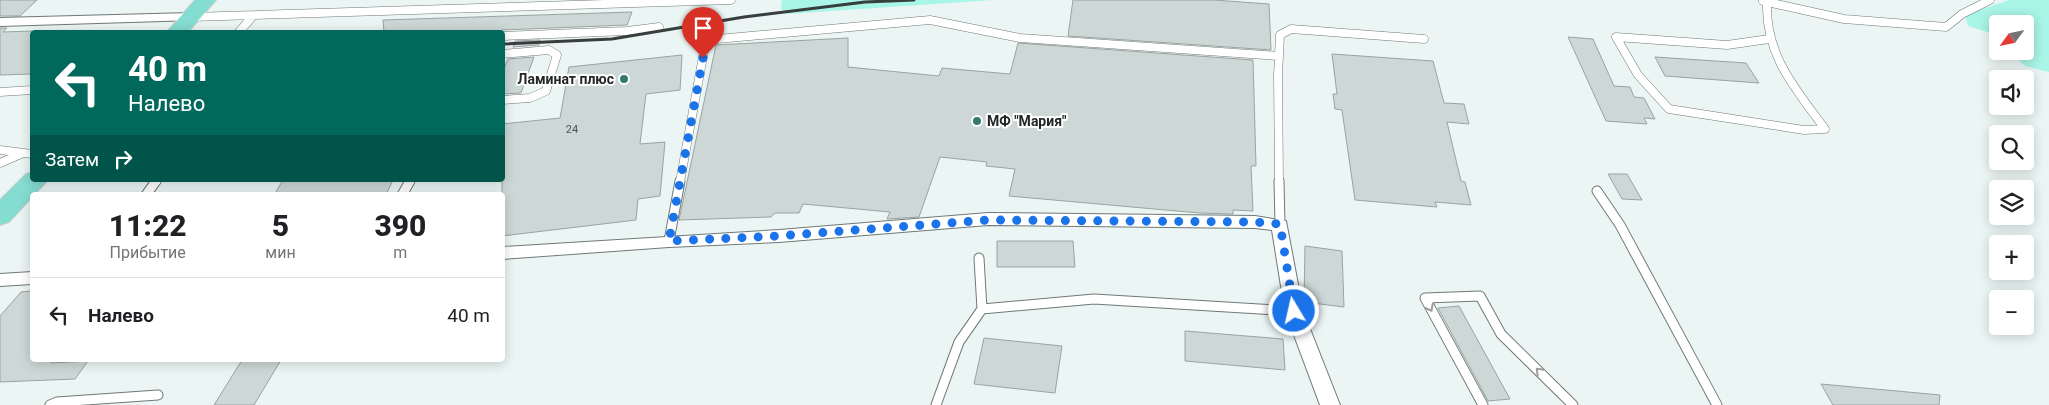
<!DOCTYPE html>
<html lang="ru">
<head>
<meta charset="utf-8">
<style>
  :root { --surface:#fff; --page:#f2f2f2; --text:#202124; --muted:#757577; --line:#e0e0e0 }
  body { margin:0; font-family:Roboto,sans-serif; background:var(--page); color:var(--text); height:100vh; display:flex; flex-direction:column; font-size:19px; white-space:nowrap }
  * { box-sizing:border-box; margin:0 }
  p { font-size:16px; color:var(--muted) }
  .icon { flex:none; width:28px; height:28px; fill:none; stroke:currentColor; stroke-width:2; stroke-linecap:round; stroke-linejoin:round }
  .map { position:relative; flex:1; overflow:hidden }
  .sheet { position:absolute; left:30px; top:192px; width:475px; height:170px; display:flex; flex-direction:column; background:var(--surface); border-radius:5px; box-shadow:0 2px 12px #0003 }
  .sheet>* { flex:none }
  .guide { position:absolute; left:30px; top:30px; width:475px; height:152px; border-radius:5px; box-shadow:0 2px 12px #0003; background:#00695c; color:#fff; overflow:hidden }
  .needle { width:32px; rotate:237deg }
  .buttons { position:absolute; left:1989px; top:15px; display:grid; gap:10px }
  .buttons a { display:grid; place-items:center; width:45px; height:45px; border-radius:5px; background:var(--surface); box-shadow:0 2px 12px #0003; font-size:25px }
  .pin { position:absolute; display:grid; place-items:center; width:42px; height:42px; color:#fff; margin:-51px -21px; border-radius:50% 50% 50% 0; rotate:-45deg; box-shadow:0 0 5px #0007 }
  .pin .icon { rotate:45deg }
  .me { position:absolute; width:55px; margin:-28px; rotate:351deg; stroke-linejoin:round; filter:drop-shadow(0 0 4px #0008) }
  .turn { display:flex; align-items:center; gap:18px; height:105px; padding:0 15px; font-size:22px }
  .turn .icon { width:65px; height:65px; stroke-width:2.5 }
  .turn b { display:block; font-size:35px; line-height:42px }
  .then { display:flex; align-items:center; height:48px; padding:0 15px; background:#0003; gap:10px; font-size:19px }
  .eta { display:flex; justify-content:space-evenly; align-items:center; height:85px; text-align:center }
  .eta b { font-size:30px; font-weight:800; line-height:35px }
  ul { padding:0; list-style:none }
  li { display:flex; align-items:center; gap:15px; height:75px; padding:0 15px; border-top:1px solid var(--line) }
  li div { flex:1 }
  li b { display:block; font-size:19px }
  li em { font-style:normal }
  .map>svg:first-child { display:block }
</style>
</head>
<body>
<div class="map">
<svg width="2049" height="405" viewBox="0 0 2049 405">
  <rect width="100%" height="100%" fill="#ebf6f4"/>
  <path fill="#a9f5e7" d="M782,0h211l-205,14 -7,-5z
    M2009,0h40v72l-24,-6 -11,-10 -11,-5h22v-27h-27l-1,11 -29,-9 -3,-11z"/>
  <path fill="#cdd8d6" stroke="#99a3a1" d="M0,0h37l-17,16h-20z
    M1073,0h141l55,4 2,46 -203,-14z
    M632,12l-5,13 -125,5 -4,2h-114l-1,-12z
    M0,28h7l-4,4 29,-1v43l-32,1z
    M1568,37l25,2 21,47 16,1 4,10 10,1 11,21 -11,-1 3,6 -41,-3z
    M848,38v29l91,9 3,-8 68,6 8,-31 235,17 3,106h-5l2,45 -20,-1v4l-34,-1 -190,-17 6,-27 -29,-3 1,-4 -47,-5 -21,60 -32,2 3,-7 -87,-8 -4,9h-24l-4,4 -92,3 37,-175z
    M540,40l-1,5 -26,2 2,-6z
    M1332,54l101,7 11,42 20,1 5,20 -22,-2 14,59 4,1 6,23 -36,-3 2,5 -82,-7 -13,-90 -7,-1 -2,-15h4z
    M682,55l-2,35 -34,4 -6,50 25,-2 -5,54 -22,3 -2,21 -134,16v-112l58,-6 9,-51z
    M534,57l-13,36 -19,1v-21l6,-14z
    M1655,57l91,6 13,20 -94,-7z
    M1608,174h19l15,26 -20,-1z
    M283,180h110l-7,15h-112z
    M997,241h76l2,26h-78z
    M1305,246l37,5 2,56 -40,-5z
    M32,291v69h21l-2,3 37,-2 -13,18 -75,3v-66l21,-24z
    M1459,306l51,93 -22,2 -50,-93z
    M1185,331l98,8 2,31 -100,-9z
    M984,338l78,8 -7,47 -81,-9z
    M242,360h39l-27,45h-40z
    M1821,384l119,11 -1,10h-106z"/>
  <g fill="none" stroke-linecap="round" stroke-linejoin="round">
    <defs>
      <path id="lane-far1" d="M1763,1l81,18 102,8 16,-13 28,-14
        M1767,2c-2,53 28,86 58,127l-21,1 -135,-21 -31,-34 -22,-38 111,8 42,-6
        M191,17l540,-17
        M239,32l14,-16
        M502,36l125,-5 32,-4
        M502,54l47,-4 8,5 -11,36 -16,7 -28,2
        M0,92l32,-2
        M0,150l32,4
        M0,163l23,-10
        M156,182l1,-2
        M409,182l1,-2
        M680,182l26,-142 224,-20 90,18 259,18
        M1279,182l-1,-107 2,-40 11,-6 133,10"/>
      <path id="lane" d="M1279,181l1,44
        M1597,191l23,34 97,180
        M146,195l10,-14
        M402,195l8,-14
        M669,241l11,-60
        M979,258l3,51
        M50,405l7,-3 101,-7
        M936,405l23,-63 23,-33 112,-10 200,12
        M1483,405l-58,-107 55,-2 21,38 72,71"/>
      <path id="street" d="M191,13l7,4 -2,3 -196,6v-8z
        M988,213l267,3 31,5 17,90 37,94h-20l-35,-94 -13,-81 -17,-2 -267,-3 -209,17 -110,5 -167,12v-12l277,-17z
        M32,272v12l-32,2v-12z"/>
      <path id="primary" d="M195,0h21l-28,32h-21z
        M32,172v8h16l-39,42 -9,3v-25l26,-26z"/>
    </defs>
    <use href="#lane-far1" stroke="#6f7977" stroke-width="9"/>
    <use href="#lane" stroke="#6f7977" stroke-width="11"/>
    <use href="#street" stroke="#6f7977" stroke-width="2"/>
    <use href="#primary" stroke="#cecfcf" stroke-width="2"/>
    <use href="#lane-far1" stroke="#fff" stroke-width="8"/>
    <use href="#lane" stroke="#fff" stroke-width="9"/>
    <use href="#street" fill="#fff" fill-rule="evenodd"/>
    <use href="#primary" fill="#85dcd0" fill-rule="evenodd"/>
    <path stroke="#383d3d" stroke-width="3" d="M502,44l110,-5 132,-22 121,-15 49,-2"/>
  </g>
  <defs><path id="oneway-chevron" d="M-2-3.5L2.5 0L-2 3.5" fill="none" stroke-width="1.6" stroke-linecap="round" stroke-linejoin="round" transform="scale(1.25)"/></defs>
  <g stroke="#9c9d9d">
    <use href="#oneway-chevron" transform="translate(1430 308) rotate(62)"/>
    <use href="#oneway-chevron" transform="translate(1539 371) rotate(-135)"/>
  </g>
  <g fill="none" stroke-linecap="round" stroke-linejoin="round">
    <path stroke="#1a73e8" stroke-width="9" stroke-dasharray="0 16.2" d="M703,58l-34,183 109,-5 210,-16 267,2 25,2 14,87"/>
  </g>
  <g fill="#34796e" stroke="#fff" stroke-width="2">
    <circle cx="624" cy="79" r="5"/>
    <circle cx="977" cy="121" r="5"/>
  </g>
  <g text-anchor="middle" stroke-width="4" stroke-linejoin="round" paint-order="stroke">
    <g font-size="11" fill="#4d5252">
      <text x="572" y="133">24</text>
    </g>
    <g font-size="14" font-weight="bold" fill="#222626" stroke="#fff" text-anchor="end">
      <text x="614" y="84">Ламинат плюс</text>
      <text x="987" y="126" text-anchor="start">МФ "Мария"</text>
    </g>
  </g>
</svg>
<div class="buttons">
<a><svg class="needle" viewBox="-14 -14 28 28"><path d="M0-13l5 13h-10z" fill="#e53935"/><path d="M0 13l5-13h-10z" fill="#757577"/></svg></a>
<a><svg class="icon" aria-label="sound" viewBox="0 0 24 24"><path d="M4 9h4l5-4v14l-5-4H4zM17 9q2 3 0 6"/></svg></a>
<a><svg class="icon" aria-label="search" viewBox="0 0 24 24"><circle cx="10" cy="10" r="6"/><path d="M15 15l6 6"/></svg></a>
<a><svg class="icon" aria-label="layers" viewBox="0 0 24 24"><path d="M12 4l9 5-9 5-9-5zM3 14l9 5 9-5"/></svg></a>
<a>+</a>
<a>−</a>
</div>
<div class="pin" style="left:703px;top:58px;background:#d93025"><svg class="icon" aria-label="arrive" viewBox="0 0 24 24"><path d="M6 21V4h12l-3 4 3 4H6"/></svg></div>
<svg class="me" style="left:1294px;top:311px" viewBox="-20 -20 40 40"><circle r="17" fill="#1a73e8" stroke="#fff" stroke-width="3"/><path d="M0-11L8 9 0 5-8 9z" fill="#fff"/></svg>
<div class="guide">
<div class="turn"><svg class="icon" aria-label="left" viewBox="0 0 24 24"><path d="M17 20v-9H6M10 6l-5 5 5 5"/></svg><div><b>40 m</b>Налево</div></div>
<div class="then">Затем<svg class="icon" aria-label="right" viewBox="0 0 24 24"><path d="M7 20v-9h11M14 6l5 5-5 5"/></svg></div>
</div>
<section class="sheet">
<div class="eta">
<div><b>11:22</b><p>Прибытие</p></div>
<div><b>5</b><p>мин</p></div>
<div><b>390</b><p>m</p></div>
</div>
<ul>
<li><svg class="icon" aria-label="left" viewBox="0 0 24 24"><path d="M17 20v-9H6M10 6l-5 5 5 5"/></svg><div><b>Налево</b></div><em>40 m</em></li>
</ul>
</section>
</div>
</body>
</html>
